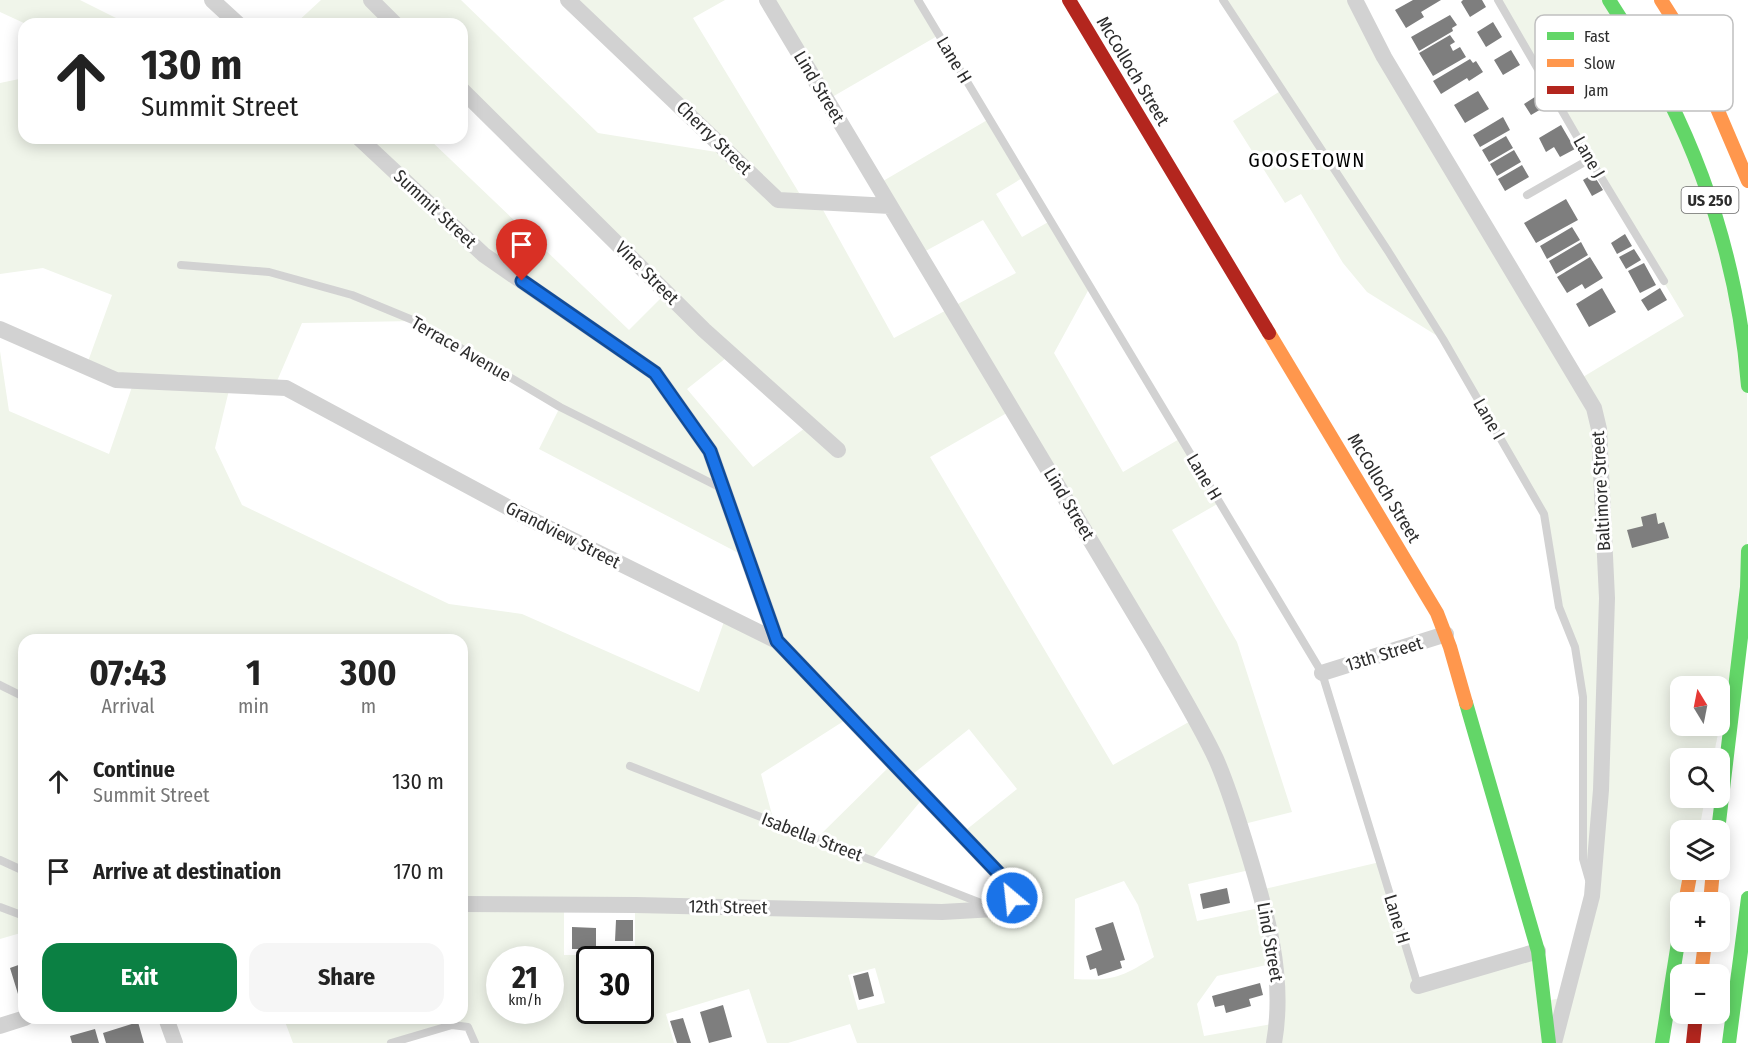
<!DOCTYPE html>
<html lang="en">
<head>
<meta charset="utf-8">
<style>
  :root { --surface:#fff; --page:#f6f6f6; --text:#222; --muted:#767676; --accent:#0b8043 }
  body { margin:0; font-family:"Fira Sans Condensed",sans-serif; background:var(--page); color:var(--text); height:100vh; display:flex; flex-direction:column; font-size:22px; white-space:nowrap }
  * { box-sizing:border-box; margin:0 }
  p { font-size:20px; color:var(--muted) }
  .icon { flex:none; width:33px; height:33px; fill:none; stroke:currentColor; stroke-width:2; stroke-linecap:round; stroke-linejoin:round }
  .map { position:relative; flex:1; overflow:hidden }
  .side { position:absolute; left:18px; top:634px; width:450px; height:390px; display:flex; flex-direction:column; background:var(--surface); border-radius:18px; box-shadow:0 3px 15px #0003 }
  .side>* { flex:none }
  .hud { position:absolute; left:18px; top:18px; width:450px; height:126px; border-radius:18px; box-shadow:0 3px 15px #0003; background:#fff; color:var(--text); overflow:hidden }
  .needle { width:39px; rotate:350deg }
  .tools { position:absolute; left:1670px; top:676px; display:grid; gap:12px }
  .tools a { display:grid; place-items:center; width:60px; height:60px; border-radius:12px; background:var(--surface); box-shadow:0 3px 15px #0003; font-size:30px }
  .speed { position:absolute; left:486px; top:946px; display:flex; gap:12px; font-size:30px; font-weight:700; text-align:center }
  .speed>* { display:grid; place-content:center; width:78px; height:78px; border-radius:50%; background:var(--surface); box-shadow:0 3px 15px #0003; line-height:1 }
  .speed small { font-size:15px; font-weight:400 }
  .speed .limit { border:3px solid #111; border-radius:9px; background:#fff; color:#111 }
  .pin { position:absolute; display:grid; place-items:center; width:51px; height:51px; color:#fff; margin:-62px -26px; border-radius:50% 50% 50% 0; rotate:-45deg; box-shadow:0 0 6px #0007 }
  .pin .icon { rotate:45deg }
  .me { position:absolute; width:66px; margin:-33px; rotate:332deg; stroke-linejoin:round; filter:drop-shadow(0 0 4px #0008) }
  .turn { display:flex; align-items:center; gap:21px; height:126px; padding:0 24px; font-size:27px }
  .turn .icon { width:78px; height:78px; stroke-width:2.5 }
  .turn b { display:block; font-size:42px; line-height:51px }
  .eta { display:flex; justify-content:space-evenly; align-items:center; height:102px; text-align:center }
  .eta b { font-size:36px; font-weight:700; line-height:42px }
  .action { display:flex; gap:12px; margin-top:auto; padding:12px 24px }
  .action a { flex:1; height:69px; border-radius:18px; background:var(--accent); color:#fff; font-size:24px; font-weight:700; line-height:69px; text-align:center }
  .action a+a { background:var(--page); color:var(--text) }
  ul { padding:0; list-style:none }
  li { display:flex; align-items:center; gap:18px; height:90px; padding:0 24px }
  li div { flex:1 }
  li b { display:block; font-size:22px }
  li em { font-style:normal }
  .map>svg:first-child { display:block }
</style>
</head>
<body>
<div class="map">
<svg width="1748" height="1043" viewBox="0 0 1748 1043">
  <rect width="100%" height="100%" fill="#fff"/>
  <path fill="#f0f5ea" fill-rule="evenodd" d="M0,0h80l48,24h-102l-26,-12z
    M321,0h140l137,133 131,21 -161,-154h157l-32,18 111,183h14l76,137 122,-65 -33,-53 -63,34 -42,-70 111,-65 35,58 -28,17 26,43 28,-16 40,66 -36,66 69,119 58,-34 38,65 -47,27 65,112 55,170 -52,13 14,44 -66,15 9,37 67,-14 -4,-17 120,-28 38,123 120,-34 8,50 20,-4 26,-102 -9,-36v-162l-8,-50 -16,-40 -15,-93 -105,-177 -72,-45 -24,-29 -42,-69 -16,9 -52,-82 49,-31 -59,-90h132l29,57 194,323 106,-64 -94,-157 -92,-159h106l23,29 61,115 30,79 19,78 10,74v212l-34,172h-33v39h25l-6,33h-19v39h11l-6,33h-5v27l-10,56 -8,57h-805l-7,-19 -62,19h-21l-18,-54 -83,25 8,29h-199l-7,-16 -15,-2 -62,18h-98l-9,-24 178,-1v-378h-438v292l-24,7v-588l9,60 100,43 25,-73 -18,-1 -30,-13 26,-72 -69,-27 -43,6v-191l24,-5v60h404l201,192 37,-37 -204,-203v-66h-67l-4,-4 -5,4h-91zM415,321l145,86 -21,42 209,109 29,82 -51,-24 -27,76 -177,-78 -73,-10 -207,-99 -27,-57 15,-62 44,2 28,-65zM731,354l78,71 -56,42 -66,-78zM1012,410l144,240 38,69 -81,46 -183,-308zM1680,687h39v39h-39zM850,717l43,46 -77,76 -42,-17 -13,-48zM969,729l48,60 -56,45 45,47 5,8 1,10 -8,7 -10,3 -122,-50 53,-63 -17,-18zM1124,881l14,24 16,52c-33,21 -42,24 -80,22l1,-80zM564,905h71v50h-71zM500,960h50v51h-50zM590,960h50v51h-50zM1275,963l3,28 -1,32 -73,13 -7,-32 20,-28zM875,968l10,35 -27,7 -10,-35z
    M767,0h151l21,35 -112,65z"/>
  <path fill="#7e7e7e" d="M1413,0h28l-20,12 3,5 -18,11 -11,-18z
    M1463,0h19l4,7 -16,10 -9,-15z
    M1450,15l7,10 -5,3 1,3 -34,20 -8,-14z
    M1493,22l9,15 -16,10 -9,-15z
    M1450,35l5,7 -5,3 3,6 7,-4 6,10 -33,19 -14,-23z
    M1511,50l9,15 -17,10 -9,-15z
    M1470,59l3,4 3,-2 7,11 -14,9 -2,-3 -26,16 -8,-13z
    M1478,91l11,18 -24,14 -11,-18z
    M1541,93l7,12 -17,10 -7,-11z
    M1503,117l7,13 -30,17 -7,-12z
    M1561,125l14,24 -15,8 -6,-10 -8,5 -7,-14z
    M1506,136l7,12 -24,14 -7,-12z
    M1514,150l7,12 -24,14 -7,-12z
    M1522,165l7,12 -24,14 -7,-12z
    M1593,174l10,16 -11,6 -9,-16z
    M1566,199l12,21 -42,23 -12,-20z
    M1572,227l8,13 -33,19 -7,-13z
    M1625,234l7,12 -15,8 -6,-11z
    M1581,242l7,13 -32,19 -7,-13z
    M1634,249l7,11 -15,9 -7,-12z
    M1590,257l13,21 -18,11 -3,-5 -15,9 -10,-16z
    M1644,263l12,22 -16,8 -12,-22z
    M1602,288l14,24 -27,15 -13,-23z
    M1660,288l7,12 -19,11 -7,-11z
    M1656,513l2,11 6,-2 5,16 -37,10 -5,-18 16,-4 -2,-9z
    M1227,888l3,15 -27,6 -3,-15z
    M616,920h17v21h-18z
    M1113,922l12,38 -5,1 2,7 -24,8 -2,-8 -6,2 -4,-14 16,-6 -7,-22z
    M572,927l24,1v21h-24z
    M24,963v30l-6,1 -8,-26z
    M868,972l6,24 -15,4 -6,-24z
    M1260,983l3,12 -14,4 2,7 -25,7 -2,-8 -9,2 -3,-11z
    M723,1005l9,32 -23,6 -9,-31z
    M683,1018l8,25h-14l-7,-22z
    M138,1022l6,21h-38l-3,-10z
    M95,1029l4,14h-27l-2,-7z"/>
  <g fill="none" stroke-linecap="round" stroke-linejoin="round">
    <path stroke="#d2d2d2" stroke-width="8" d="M918,0l404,673 96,313
      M1223,0l165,251 55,88 101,175 15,93 16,40 8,50v162l6,21
      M1498,0l92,159 74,122
      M1527,195l63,-36
      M181,265l88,7 83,23 63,26 145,86 163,82
      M0,685l24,12
      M630,766l356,139
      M0,860l24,11
      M0,907l24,9
      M391,1043l61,-18 16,2 7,16"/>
    <path stroke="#d2d2d2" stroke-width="16" d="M212,0l26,24
      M371,0l24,24
      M568,0l210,200 112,6
      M767,0l389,650c20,36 42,71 60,109 12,27 21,57 30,86 20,65 40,130 28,198
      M1355,0l29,57 210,351 5,21 8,169 -6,192 -9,106 -38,147
      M462,90l242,240 134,120
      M359,138l125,117 171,118 55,78 67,190
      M0,329l116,51 170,8 240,129 251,124 229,240 5,8 1,9 -8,8 -9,3 -53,3 -306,-7 -174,-1
      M1322,673l124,-39
      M1418,986l120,-35
      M166,1018l9,25
      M0,1026l25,-8"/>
    <path stroke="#63d668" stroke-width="14" d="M1609,0c20,32 42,64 59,98 45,90 72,187 80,288
      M1466,703l72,248 11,92
      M1718,831l29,-244 1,-36
      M1662,1043l18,-113
      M1729,1043l19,-145"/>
    <path stroke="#ff974d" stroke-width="14" d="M1661,0l12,19 34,66 41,96
      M1269,333l168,280 13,34 16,56
      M1685,903l6,-33
      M1710,903l3,-33
      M1701,975l4,-33"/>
    <path stroke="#b3261e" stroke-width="14" d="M1069,0l200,333
      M1693,1043l3,-29"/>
  </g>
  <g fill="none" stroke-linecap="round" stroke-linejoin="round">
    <defs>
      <path id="route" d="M522,281l133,92 55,78 67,190 229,240 5,8 1,9"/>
    </defs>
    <use href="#route" stroke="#114b97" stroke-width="15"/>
    <use href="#route" stroke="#1a73e8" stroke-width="10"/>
  </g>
  <g text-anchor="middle" stroke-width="6" stroke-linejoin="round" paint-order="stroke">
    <rect fill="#fff" stroke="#6c6c6c" stroke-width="1.5" x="1681.5" y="187" width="57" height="26" rx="4.5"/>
    <g font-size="16" font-weight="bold" fill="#2d2d2d">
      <text x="1710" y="206">US 250</text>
    </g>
    <g font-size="18" fill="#2d2d2d" stroke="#fff">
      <text transform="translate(954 60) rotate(59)" y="6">Lane H</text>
      <text transform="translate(1133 71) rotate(59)" y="6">McColloch Street</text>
      <text transform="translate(819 87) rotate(59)" y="6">Lind Street</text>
      <text transform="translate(714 138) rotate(44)" y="6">Cherry Street</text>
      <text transform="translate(1589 157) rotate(60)" y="6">Lane J</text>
      <text transform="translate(435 209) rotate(43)" y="6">Summit Street</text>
      <text transform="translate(647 273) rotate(45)" y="6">Vine Street</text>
      <text transform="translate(461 349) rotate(30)" y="6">Terrace Avenue</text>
      <text transform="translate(1489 419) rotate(60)" y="6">Lane I</text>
      <text transform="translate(1204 477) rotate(59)" y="6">Lane H</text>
      <text transform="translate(1384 488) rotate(59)" y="6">McColloch Street</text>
      <text transform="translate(1601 491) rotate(-93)" y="6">Baltimore Street</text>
      <text transform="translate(1069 504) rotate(59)" y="6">Lind Street</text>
      <text transform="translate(563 535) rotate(27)" y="6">Grandview Street</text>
      <text transform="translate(1384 654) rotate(-17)" y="6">13th Street</text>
      <text transform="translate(812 837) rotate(21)" y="6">Isabella Street</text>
      <text transform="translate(728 907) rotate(1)" y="6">12th Street</text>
      <text transform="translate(1397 919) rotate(73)" y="6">Lane H</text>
      <text transform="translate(1270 942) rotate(80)" y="6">Lind Street</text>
    </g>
    <g font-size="20" letter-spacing="1.5" fill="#000" stroke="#fff">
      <text x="1307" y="167">GOOSETOWN</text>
    </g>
  </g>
  <rect x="1535" y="15" width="198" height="96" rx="9" fill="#fff" stroke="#c0c0c0" stroke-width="1.5"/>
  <rect x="1547" y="32" width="27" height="8" fill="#63d668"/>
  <rect x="1547" y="59" width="27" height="8" fill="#ff974d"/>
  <rect x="1547" y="86" width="27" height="8" fill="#b3261e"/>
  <g font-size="16" fill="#2d2d2d">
    <text x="1584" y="42">Fast</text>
    <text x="1584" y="69">Slow</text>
    <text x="1584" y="96">Jam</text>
  </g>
</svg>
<div class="tools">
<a><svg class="needle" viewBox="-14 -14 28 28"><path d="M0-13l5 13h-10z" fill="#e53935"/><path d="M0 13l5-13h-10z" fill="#767676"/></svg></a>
<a><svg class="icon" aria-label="search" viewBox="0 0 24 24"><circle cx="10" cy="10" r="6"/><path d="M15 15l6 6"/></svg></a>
<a><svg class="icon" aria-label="layers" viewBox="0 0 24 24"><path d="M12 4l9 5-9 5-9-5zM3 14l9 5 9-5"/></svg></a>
<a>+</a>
<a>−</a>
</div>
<div class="speed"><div>21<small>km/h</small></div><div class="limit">30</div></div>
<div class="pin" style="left:522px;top:281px;background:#d93025"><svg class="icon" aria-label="arrive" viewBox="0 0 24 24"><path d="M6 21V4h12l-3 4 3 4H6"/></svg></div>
<svg class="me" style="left:1012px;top:898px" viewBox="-20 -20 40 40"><circle r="17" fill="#1a73e8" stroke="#fff" stroke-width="3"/><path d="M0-11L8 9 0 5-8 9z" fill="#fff"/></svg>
<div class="hud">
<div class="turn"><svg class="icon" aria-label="ahead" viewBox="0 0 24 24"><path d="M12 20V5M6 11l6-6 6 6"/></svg><div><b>130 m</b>Summit Street</div></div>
</div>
<section class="side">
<div class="eta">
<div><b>07:43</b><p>Arrival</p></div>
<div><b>1</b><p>min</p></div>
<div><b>300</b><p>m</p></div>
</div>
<ul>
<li><svg class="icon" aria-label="ahead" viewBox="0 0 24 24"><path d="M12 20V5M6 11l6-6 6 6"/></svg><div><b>Continue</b><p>Summit Street</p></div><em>130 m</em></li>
<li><svg class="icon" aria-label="arrive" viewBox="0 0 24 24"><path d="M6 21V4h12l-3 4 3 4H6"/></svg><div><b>Arrive at destination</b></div><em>170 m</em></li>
</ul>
<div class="action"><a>Exit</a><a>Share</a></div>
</section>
</div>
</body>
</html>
